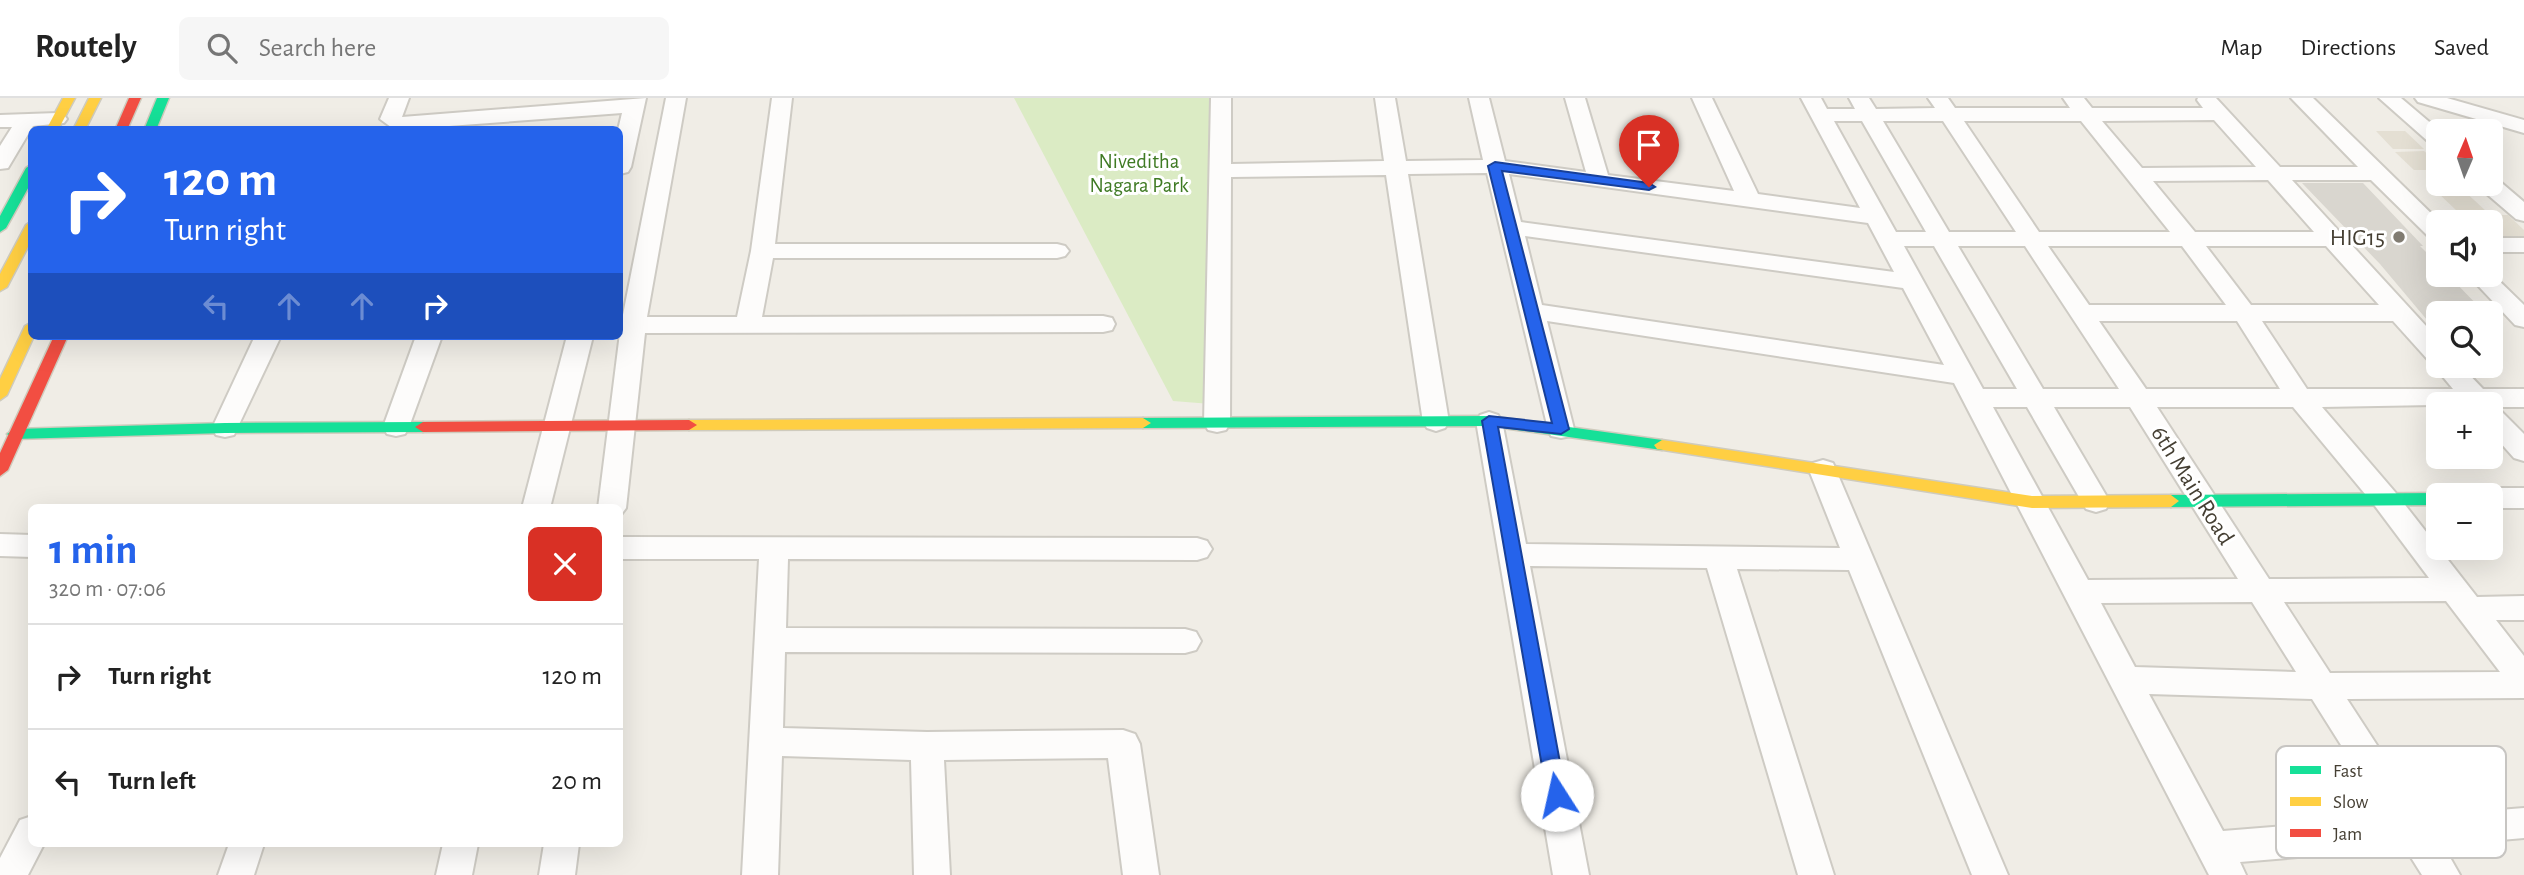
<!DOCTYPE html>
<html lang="en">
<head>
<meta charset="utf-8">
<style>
  :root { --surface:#fff; --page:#f6f6f6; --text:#222; --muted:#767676; --line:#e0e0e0; --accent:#2563eb }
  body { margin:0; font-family:"Alegreya Sans",sans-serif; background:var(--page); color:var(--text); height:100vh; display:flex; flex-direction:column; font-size:26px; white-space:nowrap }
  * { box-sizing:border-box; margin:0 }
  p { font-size:23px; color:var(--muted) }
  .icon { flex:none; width:38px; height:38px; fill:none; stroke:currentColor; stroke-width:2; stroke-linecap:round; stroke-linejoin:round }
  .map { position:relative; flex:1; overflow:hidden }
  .details { position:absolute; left:28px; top:406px; width:595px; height:343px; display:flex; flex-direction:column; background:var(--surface); border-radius:10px; box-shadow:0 7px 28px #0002 }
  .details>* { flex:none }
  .banner { position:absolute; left:28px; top:28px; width:595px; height:214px; border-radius:10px; box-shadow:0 7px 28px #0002; background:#2563eb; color:#fff; overflow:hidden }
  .needle { width:46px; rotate:2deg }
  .fabs { position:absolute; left:2426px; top:21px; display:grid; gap:14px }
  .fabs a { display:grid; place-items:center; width:77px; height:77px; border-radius:10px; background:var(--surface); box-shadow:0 7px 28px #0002; font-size:35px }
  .pin { position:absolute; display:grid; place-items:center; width:60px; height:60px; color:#fff; margin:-72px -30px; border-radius:50% 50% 50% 0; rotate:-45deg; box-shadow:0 0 7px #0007 }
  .pin .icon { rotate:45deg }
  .me { position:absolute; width:77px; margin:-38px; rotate:350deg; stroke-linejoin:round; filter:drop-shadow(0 0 5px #0008) }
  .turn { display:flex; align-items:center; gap:24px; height:147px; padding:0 21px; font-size:32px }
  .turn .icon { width:91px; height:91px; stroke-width:2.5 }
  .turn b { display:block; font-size:49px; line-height:60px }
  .lanes { display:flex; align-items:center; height:66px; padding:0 21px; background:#0003; justify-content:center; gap:35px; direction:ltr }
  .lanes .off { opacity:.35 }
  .round { display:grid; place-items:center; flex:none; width:74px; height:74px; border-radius:10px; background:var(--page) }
  .overview { display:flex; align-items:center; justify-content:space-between; height:119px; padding:0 21px }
  h1 { font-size:42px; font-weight:700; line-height:52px; color:var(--accent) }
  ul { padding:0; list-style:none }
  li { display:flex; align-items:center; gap:21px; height:105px; padding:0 21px; border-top:2px solid var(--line) }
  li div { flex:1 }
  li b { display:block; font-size:26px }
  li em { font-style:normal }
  header { display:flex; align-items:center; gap:42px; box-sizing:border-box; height:98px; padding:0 35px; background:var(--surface); border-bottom:2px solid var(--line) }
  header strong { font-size:33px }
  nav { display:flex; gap:38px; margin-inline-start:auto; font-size:24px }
  .search { width:490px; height:63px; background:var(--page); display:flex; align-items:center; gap:18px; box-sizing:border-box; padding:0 24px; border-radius:10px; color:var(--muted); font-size:26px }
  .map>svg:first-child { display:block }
</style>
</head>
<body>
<header>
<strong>Routely</strong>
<div class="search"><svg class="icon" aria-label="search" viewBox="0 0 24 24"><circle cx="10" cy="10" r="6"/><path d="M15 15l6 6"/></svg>Search here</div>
<nav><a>Map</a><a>Directions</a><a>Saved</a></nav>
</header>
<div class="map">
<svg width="2524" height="777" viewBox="0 0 2524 777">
  <rect width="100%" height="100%" fill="#f0ede6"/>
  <path fill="#e4dfd3" d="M2376,33h29l19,18h-31z
    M2424,53l14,12v7h-24l-19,-18z
    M2463,92l23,21h-29l-21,-20z
    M2457,117h51l16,15v7h-34v-15h-26z"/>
  <path fill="#dbebc4" d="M1014,0h200l-3,306 -38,-3z"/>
  <path fill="#d9d6cf" d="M2302,85h61l60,63h-3l18,18v11h10l37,38h-47v20l-58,-69z"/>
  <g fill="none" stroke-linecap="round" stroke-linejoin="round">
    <defs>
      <path id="street" d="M389,0h20l-7,19 244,-19 -15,69 -3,5 -8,2 -2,-44 4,-17 -227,17 -15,-11z
        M666,0h20l-39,219h90l14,-66 21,-153h20l-17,146h282l8,2 4,5 -4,5 -8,2h-284l-11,59 341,-1 9,2 3,6 -3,6 -9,2 -458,1 -19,175 -6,8v-8h-22l23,-183z
        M1211,0h20v66l153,-3 -9,-63h20l11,63 77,-1 -14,-62h20l16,63 81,11 -21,-74h20l23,77 126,16 -42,-93h20l46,96 102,14 -59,-110h20l6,11h28l-6,-11h20l7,11 59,-1 -7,-10h20l7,10h115l-7,-10h21l8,10h111l-6,-8 1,-2h18l64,69h78l-67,-69h22l127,124h-2v18l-8,-2 -59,-58h-79l146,159v27h23l22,23h41v18h-27l27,27v27l-10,-3 -24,-27v-27l-168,3 73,85 82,105 47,-1v24h-28l28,36v42l-177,1 76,117 101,-8v30l-81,7 17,30h-38l-17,-27 -165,14 6,13h-37l-255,-492 -407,-62 27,108 -3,7 -10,2 -10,-2 -3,-7 -61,-256 -79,1 41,248 -4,6 -9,3 -9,-3 -4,-6 -37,-247 -155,2 -1,246 -4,7 -9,2 -9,-2 -4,-7zM2214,22l42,47 -114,1 -40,-47zM1834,23h28l64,111h-30zM1883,23h60l73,111h-67zM1964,23h117l89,111h-131zM1509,76l359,49 26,49 -373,-50zM2268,82l46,52h-119l-42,-51zM1525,138l378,52 41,77 -402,-60zM1904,148h30l83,143h-34zM1958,148h67l94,143h-76zM2048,148h134l44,59h-137zM2206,148h120l53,59h-128zM2099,223h138l43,68h-134zM2262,223h131l36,40 7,2 -2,3 19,23h-146zM1993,309h34l59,102 10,3 10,-3 4,-7 -56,-95h76l108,172 -150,1zM2157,309h136l82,99 54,72 -160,1zM2446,503l54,71 -170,1 -46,-71zM2252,504l44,70 -161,-5 -34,-64zM2149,596l163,5 75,119 -164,13z
        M2379,0h22l39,33h-2v15l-7,-2z
        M2415,0h32l77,22v13l-106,-31z
        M57,15l7,2 3,4 -3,4 -31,3 -25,42 -8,1v-23l12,-19h-12v-12z
        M2490,80l7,1 27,23v19l-8,-2 -35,-30 -3,-5h12z
        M2490,140h34v14h-34z
        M2490,174l34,33v22l-9,-2 -47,-50h22z
        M255,238h26l-47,99 -9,2 -9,-2 -4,-7z
        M416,238h26l-33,91 -4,7 -9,2 -9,-2 -4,-7z
        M567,238h26l-43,172h-28z
        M1489,314l9,3 4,6 24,123 314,4 -31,-78 4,-7 10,-3 10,3 175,412h-36l-123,-305 -112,-1 97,306h-36l-91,-307 -177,-2 59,309h-36l-77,-454 4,-6z
        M2490,390h34v20h-34v-13h-13l3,-4z
        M0,436l32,1v22l-32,-1z
        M620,439l577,1 10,3 5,8 -5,8 -10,3 -409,-1 -2,69 399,1 11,3 5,9 -5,9 -11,3 -400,-1 -2,76 144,4 196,-2 12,4 5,10 19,131h-36l-15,-117 -164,2 6,115h-36l-3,-115 -129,-4 -4,119h-36l17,-316h-139z
        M32,718v28h12l-16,31h-28v-17l20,-38z
        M229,746h35l-10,31h-36z
        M443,746h35l-6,31h-36z
        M544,746h35l-4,31h-36z"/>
      <path id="fast" d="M157,0h12l-13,32h-12z
        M32,66v17l-26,47 -6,4v-16l26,-48z
        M1489,318l173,24 8,5 -8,5 -173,-24 -346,2 -8,-5 8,-5z
        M423,324l8,5 -8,5 -198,1 -210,6 -8,-5 8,-5 210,-6z
        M2438,395l6,2h-6v10l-267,2 -8,-6 8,-6z"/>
      <path id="slow" d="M63,0h12l-17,32h-12z
        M89,0h12l-16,32h-12z
        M32,123v18l-25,48 -7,4v-17l26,-49z
        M32,224v14h2l-27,59 -7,5v-21l25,-53z
        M1143,320l8,5 -8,5 -454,2 -8,-5 8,-5z
        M1662,342l370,56 139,-1 8,6 -8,6 -139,1 -375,-59 -3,-4z"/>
      <path id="jam" d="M129,0h12l-14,32h-12z
        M54,238h14l-60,134 -8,6v-23z
        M689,322l8,5 -8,5 -266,2 -8,-5 8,-5z"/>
    </defs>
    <use href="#street" stroke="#cecbc4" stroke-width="4"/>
    <use href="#fast" stroke="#cfcbbd" stroke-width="3"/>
    <use href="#slow" stroke="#cfcbbd" stroke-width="3"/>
    <use href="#jam" stroke="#cfcbbd" stroke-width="3"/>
    <use href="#street" fill="#fdfcfb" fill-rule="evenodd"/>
    <use href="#fast" fill="#16e098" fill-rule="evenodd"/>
    <use href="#slow" fill="#ffcf43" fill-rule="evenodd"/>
    <use href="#jam" fill="#f24e42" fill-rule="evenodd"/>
  </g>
  <path fill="#2563eb" stroke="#184099" stroke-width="2" d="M1495,64l154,21 6,4 -6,3 -147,-19 67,258 -8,5 -63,-7 68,368 -3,6 -6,2 -7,-2 -3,-6 -65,-374 7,-5 63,7 -64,-257z"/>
  <circle fill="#817c72" stroke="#fff" stroke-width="2.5" cx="2399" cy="139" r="7"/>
  <g text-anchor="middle" stroke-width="6" stroke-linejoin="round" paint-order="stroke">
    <g font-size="21" fill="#3f7a23" stroke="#fff">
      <text x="1139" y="70">Niveditha<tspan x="1139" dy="24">Nagara Park</tspan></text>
    </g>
    <g font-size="24" fill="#453f33" stroke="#fff" text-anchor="end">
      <text x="2385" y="147">HIG15</text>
    </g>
    <g font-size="24" fill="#453f33" stroke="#fff">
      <text transform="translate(2193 387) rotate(58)" y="8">6th Main Road</text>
    </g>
  </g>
  <rect x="2276" y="648" width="230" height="112" rx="10" fill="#fff" stroke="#c7c5c2" stroke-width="2"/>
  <rect x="2290" y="668" width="31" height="8" fill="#16e098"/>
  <rect x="2290" y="699" width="31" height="9" fill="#ffcf43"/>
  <rect x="2290" y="731" width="31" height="8" fill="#f24e42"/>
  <g font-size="19" fill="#453f33">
    <text x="2333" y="679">Fast</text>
    <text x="2333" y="710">Slow</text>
    <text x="2333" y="742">Jam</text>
  </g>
</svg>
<div class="fabs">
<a><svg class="needle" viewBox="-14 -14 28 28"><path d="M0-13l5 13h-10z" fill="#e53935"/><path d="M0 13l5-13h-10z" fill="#767676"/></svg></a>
<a><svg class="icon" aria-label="sound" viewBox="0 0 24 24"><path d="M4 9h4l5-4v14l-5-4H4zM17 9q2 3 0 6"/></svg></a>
<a><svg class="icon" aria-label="search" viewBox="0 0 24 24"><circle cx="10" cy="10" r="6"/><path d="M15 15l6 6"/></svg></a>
<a>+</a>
<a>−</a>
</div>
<div class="pin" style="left:1649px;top:89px;background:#d93025"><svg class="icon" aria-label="arrive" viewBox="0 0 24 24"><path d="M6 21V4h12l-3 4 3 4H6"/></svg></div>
<svg class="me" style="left:1557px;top:697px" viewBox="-20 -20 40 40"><circle r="19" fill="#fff"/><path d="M0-13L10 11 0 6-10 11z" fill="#2563eb"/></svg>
<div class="banner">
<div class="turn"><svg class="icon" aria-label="right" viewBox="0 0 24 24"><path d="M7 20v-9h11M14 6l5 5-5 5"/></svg><div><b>120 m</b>Turn right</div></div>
<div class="lanes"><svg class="icon off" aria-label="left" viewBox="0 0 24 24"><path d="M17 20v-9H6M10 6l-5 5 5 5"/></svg><svg class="icon off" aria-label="ahead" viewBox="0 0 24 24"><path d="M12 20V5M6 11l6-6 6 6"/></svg><svg class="icon off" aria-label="ahead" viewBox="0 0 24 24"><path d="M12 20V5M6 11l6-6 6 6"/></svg><svg class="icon" aria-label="right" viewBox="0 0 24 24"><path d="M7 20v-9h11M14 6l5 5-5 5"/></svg></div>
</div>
<section class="details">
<div class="overview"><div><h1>1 min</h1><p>320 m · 07:06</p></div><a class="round" style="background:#d93025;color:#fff"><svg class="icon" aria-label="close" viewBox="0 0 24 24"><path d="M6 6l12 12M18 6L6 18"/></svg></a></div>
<ul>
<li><svg class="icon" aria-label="right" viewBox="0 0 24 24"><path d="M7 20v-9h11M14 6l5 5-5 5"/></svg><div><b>Turn right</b></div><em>120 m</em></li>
<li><svg class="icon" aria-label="left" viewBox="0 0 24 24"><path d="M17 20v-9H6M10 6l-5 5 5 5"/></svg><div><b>Turn left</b></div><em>20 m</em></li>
</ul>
</section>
</div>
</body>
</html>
